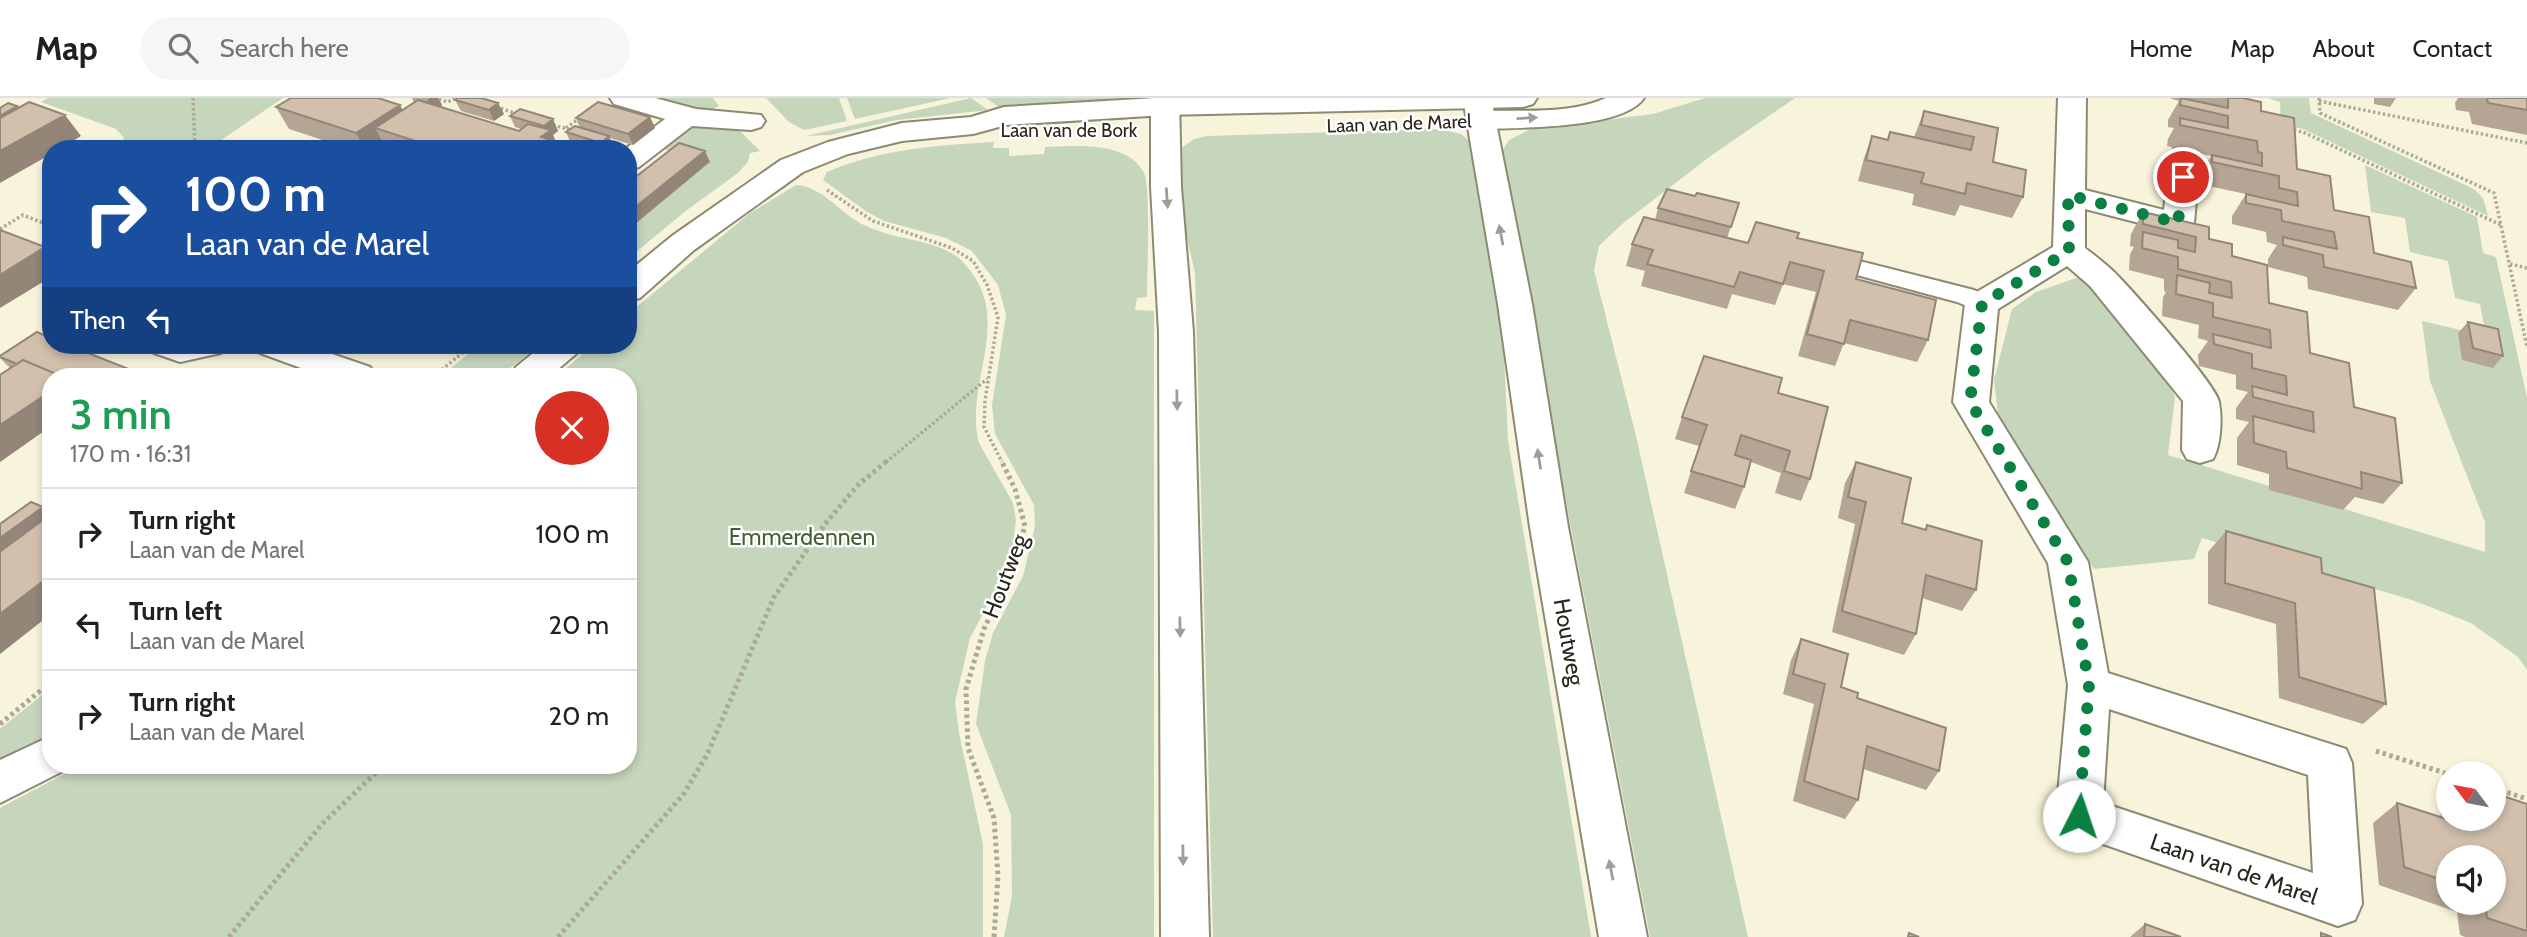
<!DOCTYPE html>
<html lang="en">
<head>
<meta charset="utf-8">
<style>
  :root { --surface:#fff; --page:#f6f6f6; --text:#202124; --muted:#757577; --line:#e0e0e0 }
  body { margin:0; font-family:Cabin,sans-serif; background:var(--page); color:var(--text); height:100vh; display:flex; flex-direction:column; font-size:26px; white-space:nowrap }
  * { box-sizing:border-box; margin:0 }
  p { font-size:23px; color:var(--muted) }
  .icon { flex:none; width:38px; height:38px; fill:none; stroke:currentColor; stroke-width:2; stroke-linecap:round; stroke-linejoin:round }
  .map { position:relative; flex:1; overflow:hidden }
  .details { position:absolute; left:42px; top:270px; width:595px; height:406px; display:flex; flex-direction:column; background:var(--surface); border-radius:28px; box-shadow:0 4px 10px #0003 }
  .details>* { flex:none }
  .guide { position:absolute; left:42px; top:42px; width:595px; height:214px; border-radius:28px; box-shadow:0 4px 10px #0003; background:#1a4fa0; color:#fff; overflow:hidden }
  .needle { width:46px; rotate:302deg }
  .controls { position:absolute; left:2436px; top:663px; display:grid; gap:14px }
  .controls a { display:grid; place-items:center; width:70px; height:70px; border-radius:50%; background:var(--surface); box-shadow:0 4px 10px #0003; font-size:35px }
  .pin { position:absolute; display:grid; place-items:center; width:60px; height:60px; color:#fff; margin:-30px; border:4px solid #fff; border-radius:50%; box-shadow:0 2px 7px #0007 }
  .me { position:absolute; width:77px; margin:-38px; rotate:4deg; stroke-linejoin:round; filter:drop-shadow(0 0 5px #0008) }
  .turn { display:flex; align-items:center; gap:24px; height:147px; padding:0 28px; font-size:32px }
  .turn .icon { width:91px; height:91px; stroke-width:2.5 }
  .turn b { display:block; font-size:49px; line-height:60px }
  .then { display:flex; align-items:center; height:66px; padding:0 28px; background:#0003; gap:14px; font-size:26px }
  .round { display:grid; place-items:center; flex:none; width:74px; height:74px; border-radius:37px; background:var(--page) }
  .summary { display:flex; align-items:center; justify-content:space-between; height:119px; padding:0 28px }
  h1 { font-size:42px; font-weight:600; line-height:52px; color:#1e9e55 }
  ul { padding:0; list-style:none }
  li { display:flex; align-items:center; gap:21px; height:91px; padding:0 28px; border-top:2px solid var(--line) }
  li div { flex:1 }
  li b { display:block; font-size:26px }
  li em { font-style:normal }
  header { display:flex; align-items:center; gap:42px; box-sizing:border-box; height:98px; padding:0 35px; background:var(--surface); border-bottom:2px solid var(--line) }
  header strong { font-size:33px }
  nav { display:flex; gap:38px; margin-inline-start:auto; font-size:24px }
  .search { width:490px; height:63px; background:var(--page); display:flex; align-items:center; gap:18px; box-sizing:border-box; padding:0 24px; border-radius:38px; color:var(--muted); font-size:26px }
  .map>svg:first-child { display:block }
</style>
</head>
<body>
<header>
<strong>Map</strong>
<div class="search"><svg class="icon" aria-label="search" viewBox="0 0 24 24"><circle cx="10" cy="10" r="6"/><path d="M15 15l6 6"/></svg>Search here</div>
<nav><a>Home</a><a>Map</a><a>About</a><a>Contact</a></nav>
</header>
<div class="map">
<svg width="2527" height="839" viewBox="0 0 2527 839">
  <rect width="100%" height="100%" fill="#f8f4db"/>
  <path fill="#c6d6bc" d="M48,0h235l-75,51h-91l7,-11 -8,-9 -75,-27z
    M654,0h59l6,8 -13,6z
    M766,0h73l8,23 -43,9 -15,-8z
    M847,0h104l-96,21z
    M971,0l17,12 -91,10 -67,15 -24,1z
    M986,0h129l-17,4 -98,6z
    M1705,0h90l-83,57 -90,69 -23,22 -5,24 43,170 111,497h-98l-151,-781 10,-16 22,-11 122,-15z
    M2268,0h41l2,15 163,76 9,9 5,18 -185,-87 -22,-5 -1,-22z
    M703,27l37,6 20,20 -10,2 -2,9 -10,11 -51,37 -57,47 9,4 -11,9v-42l81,-65 -46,-14 25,-21z
    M1441,31l20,5 12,10 30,187 5,109 83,497h-378l-18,-664 -16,-69 1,-55 14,-10 13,-3z
    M994,44l-1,6h16v8l35,-2 1,-7c30,-1 82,-7 99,26 7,14 3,102 3,124l-10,1 -2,12 19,1v626h-150l8,-41 -1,-81 -35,-91 9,-63 8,-28 30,-57 12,-50 -1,-21 -39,-71 -3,-29 14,-90 -8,-30 -26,-34 -26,-13 -62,-17 -17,-9 -44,-32 4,-8c52,-23 112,-27 167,-30z
    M2365,67l112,52 6,36 13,4 31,141v272l-9,-13 -47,-34 -59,-23 -210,-62 -8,21 -100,10 -96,-155 -4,-34 18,-71 24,-17 43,-15 9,1 76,95 11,24 -7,58 317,97v-30l-55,-141 -8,-60 64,15 -6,-32 -25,-6 -7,-37 -38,-9 -5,-34 -34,-6z
    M796,87c25,2 39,22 59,35 7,5 16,8 24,11 24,9 50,9 72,22 10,5 17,14 23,23 35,52 -10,111 5,167l34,60 3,17 -3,27 -8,25 -35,66 -15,64 4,31 24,111v93h-983v-129l81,-43h547v-389h-71l36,-31h35v-31l122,-101z
    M479,247h61l-40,31h-59z
    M42,597l9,5v35l-51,26v-32z"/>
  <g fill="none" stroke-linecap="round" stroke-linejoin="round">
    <defs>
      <path id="service" d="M1824,154l150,38 17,8 3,6 -3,6 -9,2 -25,-10 -141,-38 -4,-5 4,-5z"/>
      <path id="minor" d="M610,0h45l41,11 65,6 4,6 -4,6 -10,3 -59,-4 -53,41 -11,3v-21h-3l40,-30 -51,-15z
        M1156,0h381l-4,6 -10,3 -358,8 -159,10 -33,9 -71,7 -54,13 -45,18 -109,78 -54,48 -12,3v-29l44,-36 109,-76 47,-18 74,-19 69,-6 33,-10z
        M1606,0h38c-21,31 -119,29 -155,31l-10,-3 -4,-6 4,-6 10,-3c38,-1 82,3 117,-13z
        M2058,0h28l-1,92 79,20 6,-55 4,-6 11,-3 11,3 4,6 -6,68 -5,7 -11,3 -93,-24v39c10,8 20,15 29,24 17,17 102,112 105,130 3,16 2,43 -6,57l-13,4 -13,-4 -5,-9 1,-49 -93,-115 -23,-20 -69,43 -9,93 99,160 20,111 238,76 6,14 10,141 -7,16 -17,6 -275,-96 -7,-14 12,-131 -20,-122 -95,-161 12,-98 5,-8 83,-49zM2109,611l199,66 5,98 -210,-70z
        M149,247h77l-5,8 -41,9 -26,-9z
        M255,247h51l64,22 6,9h-53l-63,-23z
        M543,247h39l-5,8 -27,23h-39l5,-9z
        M51,638v29h17l-1,4 -67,34v-43z"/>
      <path id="tertiary" d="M1151,0h28l2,89 12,145 16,605h-48l-2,-605 -8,-145z
        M1463,0h28l41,206 36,223 79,410h-48l-69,-410 -32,-223z"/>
    </defs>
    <use href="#service" stroke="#8d8a73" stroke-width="4"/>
    <use href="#minor" stroke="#8d8a73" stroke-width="4"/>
    <use href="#tertiary" stroke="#8d8a73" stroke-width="4"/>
    <path stroke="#aca995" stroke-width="3.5" stroke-dasharray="2.5 2.5" stroke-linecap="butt" d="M193,0l2,51
      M434,0l14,4 7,-4
      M2319,0l1,15 174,80 33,154
      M2319,3l208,42
      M496,9l22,7
      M553,27l22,6
      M566,30l15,-11
      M2289,31l14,3 198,93
      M827,92l46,31 79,27 21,13 14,24 11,32 -13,84 -1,26 18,35
      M0,131l23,-14 28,11
      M2510,166l17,4
      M434,278l38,-31
      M886,364l101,-83"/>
    <path stroke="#aca995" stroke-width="5" stroke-dasharray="3.5 3.5" stroke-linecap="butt" d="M0,626l51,-42
      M2376,653l72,23
      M2494,690l33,11
      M229,839l93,-113 62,-59
      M558,839l125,-142 24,-40 67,-158 51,-73 33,-39 30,-25
      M994,839l4,-61 -4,-58 -26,-70 -2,-59 18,-60 29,-63 12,-40 -10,-37 -14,-29"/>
    <use href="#service" fill="#fff" fill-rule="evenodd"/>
    <use href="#minor" fill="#fff" fill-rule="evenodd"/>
    <use href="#tertiary" fill="#fff" fill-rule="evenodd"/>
  </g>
  <path fill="#b5a595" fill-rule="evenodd" d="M412,0h26l4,7 -2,2 79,24 2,-2 -6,-2 -5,-11 43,3 5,12 -5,4 3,7 19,6 3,-2 -7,-2 -5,-12 14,-4 -4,-10 74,-1 5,11 -22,17 -23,-7 4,10 -1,1h-226l-3,-5 -6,5h-28l-61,-20 -13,-22 127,3 11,-7z
    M2169,0h74l18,13 36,58 77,84 42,35 -18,22 -90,-21 -1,-12 -39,-10v-8l9,-14 -10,-3 -1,-10 -34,-8v-8l14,-22 19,4 -66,-14v-7l12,-21 -44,-10 1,-7 6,-11 -6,-1v-7l11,-19z
    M2374,0h22l-6,9 -16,-3z
    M2458,0h69v37l-55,-11 -3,-12 -13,-2 -1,-7z
    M455,2l43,3 6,11 -10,7 -33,-10z
    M1924,13l74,17 -5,34 30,35 -11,21 -52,-13 -5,11 -43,-11 2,-11 -56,-13 6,-23 8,-22 15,4 3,-8 24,5z
    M1739,105l-12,35 21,5 50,-5 58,41 72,61 -11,22 -73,-19 -9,23 -37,-10 18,-64 -33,-8 -8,21 -43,-11 -5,15 -86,-23 4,-15 -19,-5 6,-22 23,-24 3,-12z
    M2143,114l66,27 23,17 122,151 48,76 -19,21 -28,-7 -12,13 -74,-20v-16l-32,-9v-27l12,-16 -13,-3v-11l12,-16 -12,-3v-14l-37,-9 -1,-11 10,-14 -10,-3 1,-13 -37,-9 1,-19 3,-5 -2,-1v-12l-35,-9 1,-16 4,-7 -4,-1 1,-12z
    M2468,224l35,34 -10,12 -31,-8 -4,-27z
    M0,258l51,20v50l-51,36v-87l10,-7 -10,-10z
    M1778,295l32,86 -9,22 -26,-8 6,-20 -30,-11 -7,25 -9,22 -51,-16 15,-47 -24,-7 7,-22z
    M1856,364l46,61 23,7 2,-5 49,65 -14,21 -40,-13 -6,36 -12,21 -72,-23 23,-108 -17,-6 7,-35z
    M2226,433l96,42 64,131 -23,20 -84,-26 -3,-74 -68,-20v-52z
    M1801,541l40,48 16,11 82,73 -13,19 -63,-21 -5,31 -13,19 -52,-18 21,-97 -31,-10 8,-34z
    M2448,698v23h46l33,112v6h-62l-5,-2 -3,-23 -78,-27 -6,-62 24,-20 44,15 -2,-15zM2448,760l46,45h-46z
    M2145,826l36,13h-51z"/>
  <path fill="#938679" d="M430,0h8l4,7 -9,7 -6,-12z
    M498,5l6,11 -10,7 -5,-11z
    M400,7l11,21 -36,2 9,16 -6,5h-13l-9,-16z
    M17,8l9,12 -26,14v-16z
    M65,17l16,21 -21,13h-9v5l-51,29v-32z
    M650,19l5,11 -22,17 -5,-11z
    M553,21l5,12 -5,4 6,14 -18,-12 6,-4 -3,-7z
    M609,38l5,12 -11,1 -2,-6z
    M705,53l5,11 -81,67 -1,-16z
    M45,149l6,6v24l-51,31v-33z
    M51,293v35l-51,36v-37z
    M43,409l8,8 -51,44v-21z
    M51,477v39l-51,40v-40z"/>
  <path fill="#d2c0ad" stroke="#938679" stroke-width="2" d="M291,0h87l22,7 -44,28 -80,-26z
    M458,0h23l17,5 -9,7 -34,-10z
    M2181,0l47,10v-10h15l18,4v9l33,7 3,51 33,7 4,34 35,7 5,36 37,9 5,26 -92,-21 -1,-12 -40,-10v-8l54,12 -3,-17 -52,-11 -1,-11 -35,-7v-9l52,12 -1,-14 -18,-4v-12l-67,-14v-7l50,11v-13l-4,-1 -1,-11 -77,-16v-7l48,10v-12l-48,-11z
    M2487,0h40v12l-39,-7z
    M418,2l101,31 9,-7 23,6 -10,7 34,11 9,-7 13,4 -6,4h-151l-65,-21z
    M29,4l36,13 -65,36v-33z
    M598,4l52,15 -22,17 -52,-16z
    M8,5l9,3 -17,10v-8z
    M520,11l33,10 -9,7 -34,-10z
    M1924,13l74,17 -5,34 33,8 -3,27 -56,-14 -2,11 -44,-11 3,-10 -58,-13 6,-24 16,4 2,-8 81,18 3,-13 -53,-12z
    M575,28l34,10 -8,7 -35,-11z
    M679,45l26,8 -77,62v-30z
    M1667,91l28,7 2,-3 42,10 -8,24 -73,-19z
    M2143,114l66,15v12l23,5v12l35,9 2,38 38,9 3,41 39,10 5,44 41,11 7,65 -41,-11 1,17 -75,-21 -1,-16 -32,-9 -1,-27 61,16 -1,-20 -60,-15 -1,-11 35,9 -1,-19 -34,-8v-14l-38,-10 -1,-10 58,14 -1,-18 -57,-13v-14l-37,-9 1,-19 33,8 -1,10 23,5 -1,-16 -53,-13v-12l-36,-9 1,-16 35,8v8l17,4 1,-15 -53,-13z
    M1644,119l104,26 8,-21 43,11 -2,5 66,15 -7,26 80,21 -8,40 -78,-20 -6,24 -37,-10 17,-63 -34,-9 -7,22 -43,-12 -6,15 -87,-23 6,-14 -21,-6z
    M0,132l45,17 -45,28z
    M2468,224l30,7 5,27 -30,-8z
    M37,234l14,6v7h17l78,31h-85l-38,-16 -6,4 -17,-7v-1z
    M1704,258l78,22 -4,15 50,14 -18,72 -26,-8 6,-20 -49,-16 -6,20 16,5 -7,27 -53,-16 16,-46 -25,-8z
    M23,262l38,16h-10v15l-51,34v-50z
    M1856,364l55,16 -9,45 24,7 1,-5 55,16 -6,49 -50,-15 -10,59 -74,-23 24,-109 -18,-5z
    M31,404l12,5 -43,31v-14z
    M51,416v61l-51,39v-64l1,1z
    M2226,433l95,27 1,15 52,15 12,116 -87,-27 -4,-74 -70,-20z
    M1801,541l47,15 -7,33 17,6 -1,5 89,30 -7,43 -72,-25 -9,54 -54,-19 21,-97 -32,-10z
    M2494,695l33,11v127l-40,-13 -2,-15h9v-45h-46v24l-44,-15 -7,-64 74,24 -2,-8h25z
    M2145,826l36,13h-37z
    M1909,835l10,4h-11z
    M2321,835l11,4h-11z"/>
  <defs><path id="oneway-solid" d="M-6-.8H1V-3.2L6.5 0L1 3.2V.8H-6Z" transform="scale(1.75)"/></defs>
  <g fill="#9e9e99">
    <use href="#oneway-solid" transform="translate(1527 20) rotate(-3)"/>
    <use href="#oneway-solid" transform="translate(1167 100) rotate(86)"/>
    <use href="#oneway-solid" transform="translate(1501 137) rotate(-101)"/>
    <use href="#oneway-solid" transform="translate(1177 302) rotate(89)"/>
    <use href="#oneway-solid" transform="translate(1539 361) rotate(-99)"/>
    <use href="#oneway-solid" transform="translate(1180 529) rotate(89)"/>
    <use href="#oneway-solid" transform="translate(1183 757) rotate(89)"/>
    <use href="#oneway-solid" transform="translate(1611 772) rotate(-101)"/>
  </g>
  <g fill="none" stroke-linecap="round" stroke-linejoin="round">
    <path stroke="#0b8043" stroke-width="12" stroke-dasharray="0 21.6" d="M2079,718l10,-131 -21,-123 -98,-160 12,-98 87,-53 -1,-56 110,28 5,-46"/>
  </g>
  <g text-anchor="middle" stroke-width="5" stroke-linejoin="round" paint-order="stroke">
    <g font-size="19" fill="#28271d" stroke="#fff">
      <text transform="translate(1399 25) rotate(-2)" y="7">Laan van de Marel</text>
      <text x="1069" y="39">Laan van de Bork</text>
    </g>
    <g font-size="23" fill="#445e33" stroke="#fff">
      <text x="802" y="447">Emmerdennen</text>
    </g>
    <g font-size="23" fill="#28271d" stroke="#fff">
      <text transform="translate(1005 478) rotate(-69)" y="8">Houtweg</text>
      <text transform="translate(1569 544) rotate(80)" y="8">Houtweg</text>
      <text transform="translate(2234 771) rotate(19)" y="8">Laan van de Marel</text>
    </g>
  </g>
</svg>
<div class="controls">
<a><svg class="needle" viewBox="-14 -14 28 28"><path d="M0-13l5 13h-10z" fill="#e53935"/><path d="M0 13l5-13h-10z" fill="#757577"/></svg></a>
<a><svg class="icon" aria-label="sound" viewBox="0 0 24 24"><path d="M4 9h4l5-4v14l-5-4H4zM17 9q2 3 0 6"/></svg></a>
</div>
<div class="pin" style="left:2183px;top:79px;background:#d93025"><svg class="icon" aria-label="arrive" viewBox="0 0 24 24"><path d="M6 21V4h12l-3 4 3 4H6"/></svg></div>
<svg class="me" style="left:2079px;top:718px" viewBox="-20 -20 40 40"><circle r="19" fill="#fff"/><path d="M0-13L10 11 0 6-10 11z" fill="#0b8043"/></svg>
<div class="guide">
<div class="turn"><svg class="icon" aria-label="right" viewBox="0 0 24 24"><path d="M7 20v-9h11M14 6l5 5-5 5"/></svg><div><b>100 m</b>Laan van de Marel</div></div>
<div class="then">Then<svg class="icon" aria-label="left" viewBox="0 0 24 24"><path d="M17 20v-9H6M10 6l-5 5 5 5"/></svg></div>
</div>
<section class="details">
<div class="summary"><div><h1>3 min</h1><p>170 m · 16:31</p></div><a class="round" style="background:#d93025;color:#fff"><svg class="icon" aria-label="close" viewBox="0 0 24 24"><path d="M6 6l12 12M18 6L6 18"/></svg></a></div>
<ul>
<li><svg class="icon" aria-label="right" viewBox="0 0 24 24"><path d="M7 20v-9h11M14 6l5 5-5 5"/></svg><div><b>Turn right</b><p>Laan van de Marel</p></div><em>100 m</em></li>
<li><svg class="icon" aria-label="left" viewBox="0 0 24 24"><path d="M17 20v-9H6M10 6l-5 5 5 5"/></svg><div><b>Turn left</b><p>Laan van de Marel</p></div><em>20 m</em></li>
<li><svg class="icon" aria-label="right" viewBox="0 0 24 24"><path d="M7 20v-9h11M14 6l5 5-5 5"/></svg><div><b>Turn right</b><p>Laan van de Marel</p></div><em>20 m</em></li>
</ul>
</section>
</div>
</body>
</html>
